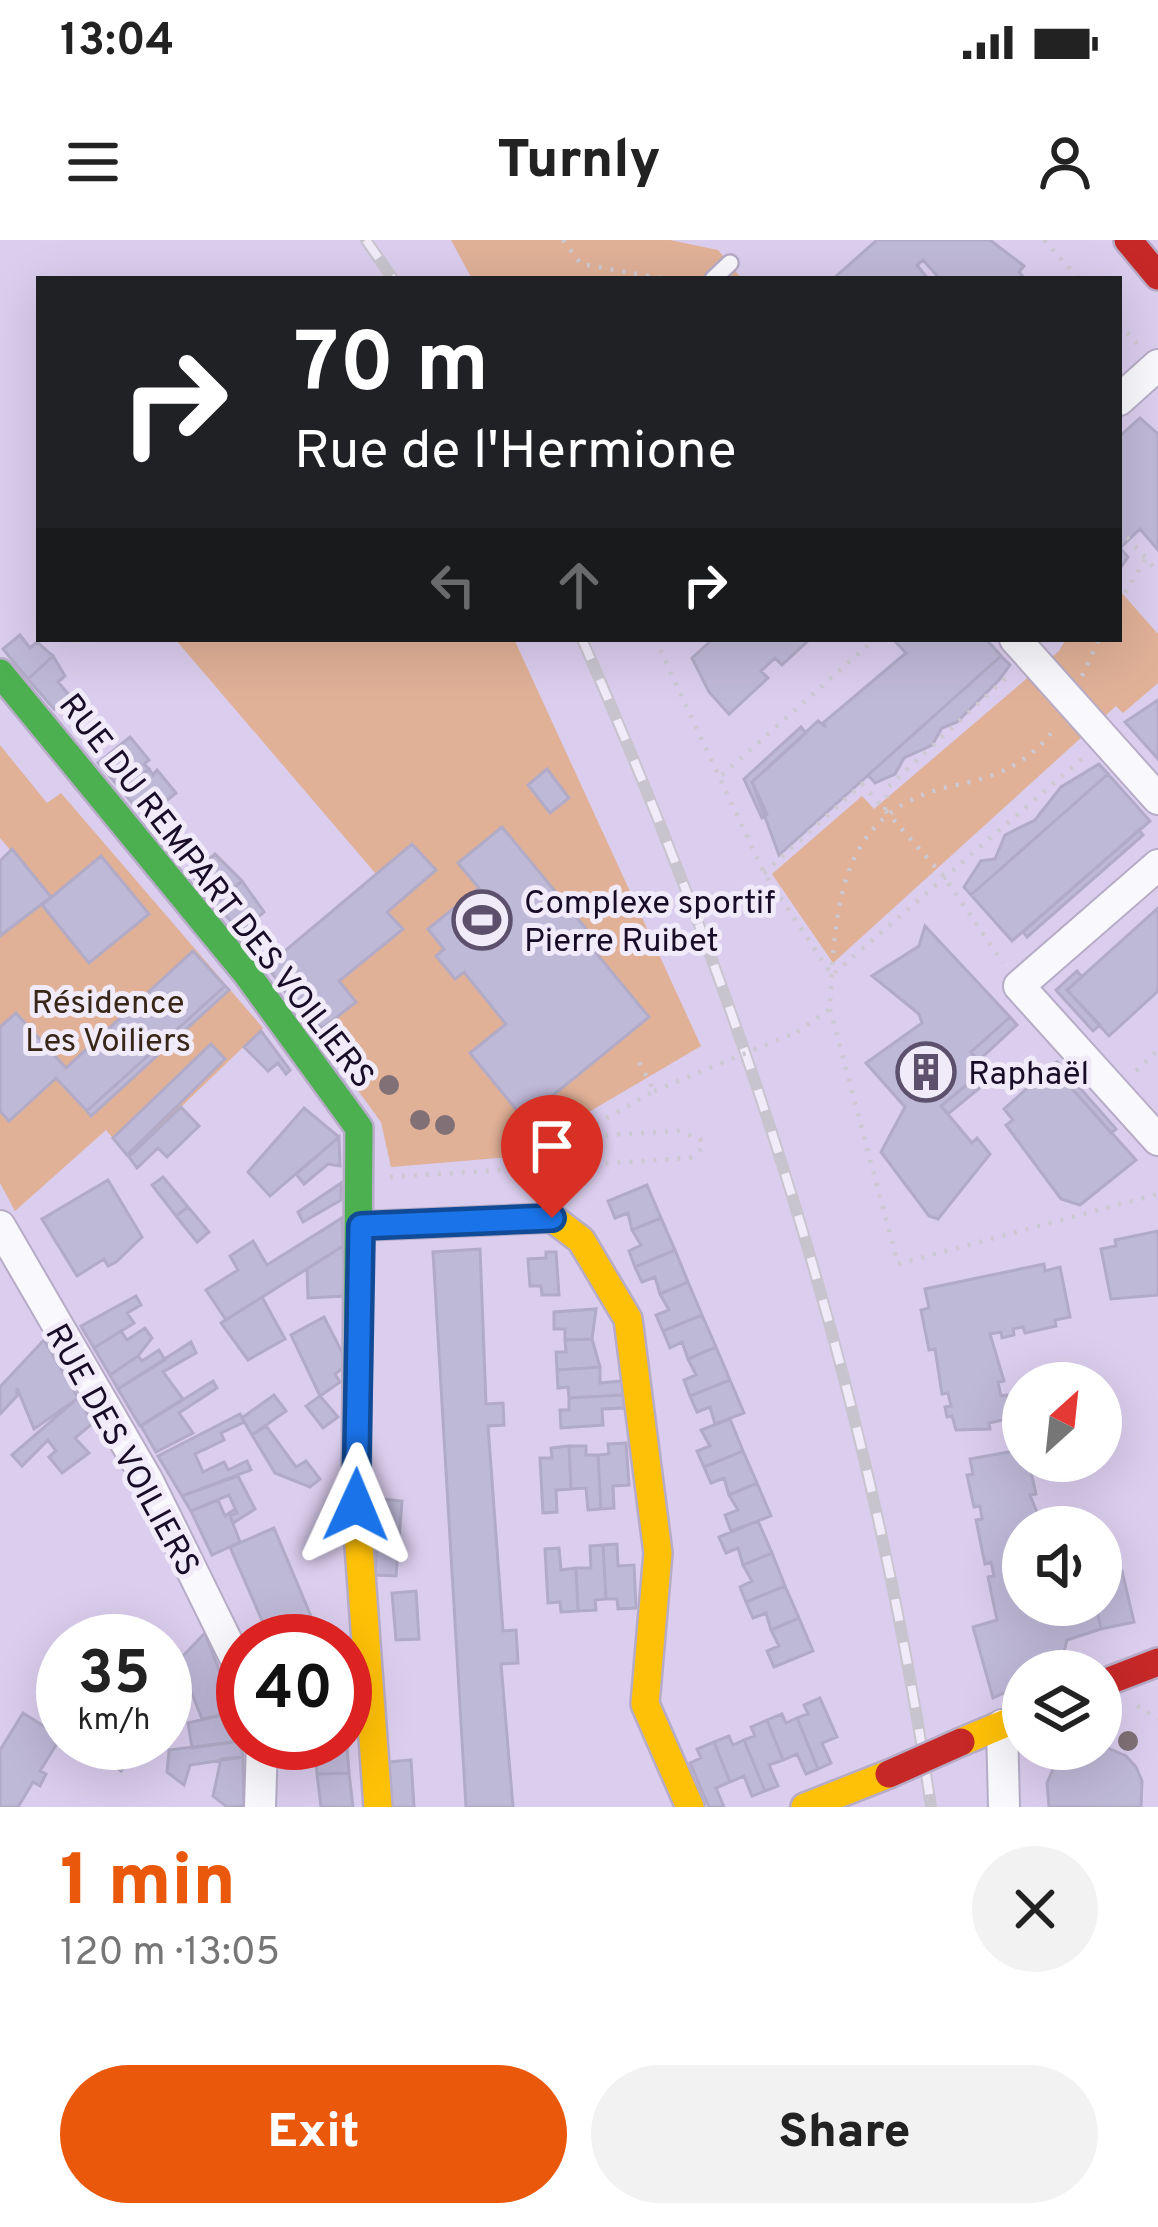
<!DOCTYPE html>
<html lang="en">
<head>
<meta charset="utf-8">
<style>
  :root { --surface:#fff; --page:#f2f2f2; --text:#222; --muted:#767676; --accent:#ea580c }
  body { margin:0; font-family:Overpass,sans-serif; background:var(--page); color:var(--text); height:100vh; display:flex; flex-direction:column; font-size:45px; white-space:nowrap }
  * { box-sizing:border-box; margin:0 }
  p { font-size:39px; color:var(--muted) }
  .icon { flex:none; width:66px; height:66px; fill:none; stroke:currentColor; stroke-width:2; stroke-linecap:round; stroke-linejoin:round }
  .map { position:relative; height:1567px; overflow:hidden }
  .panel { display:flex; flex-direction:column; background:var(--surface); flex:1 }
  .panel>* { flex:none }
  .banner { position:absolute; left:36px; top:36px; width:1086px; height:366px; border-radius:0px; box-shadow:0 12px 48px #0002; background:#202124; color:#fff; overflow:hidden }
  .needle { width:78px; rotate:27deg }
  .controls { position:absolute; left:1002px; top:1122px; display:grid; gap:24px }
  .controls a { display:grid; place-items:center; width:120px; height:120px; border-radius:50%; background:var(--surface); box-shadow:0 12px 48px #0002; font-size:60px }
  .speed { position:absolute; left:36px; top:1374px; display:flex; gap:24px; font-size:60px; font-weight:700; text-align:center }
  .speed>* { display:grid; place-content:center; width:156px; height:156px; border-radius:50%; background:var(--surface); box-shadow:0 12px 48px #0002; line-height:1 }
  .speed small { font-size:30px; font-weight:400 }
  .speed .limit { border:18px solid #d22; background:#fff; color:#111 }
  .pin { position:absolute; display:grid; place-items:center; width:102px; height:102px; color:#fff; margin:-123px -51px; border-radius:50% 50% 50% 0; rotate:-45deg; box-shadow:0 0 12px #0007 }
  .pin .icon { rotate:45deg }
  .me { position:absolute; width:132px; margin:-66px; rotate:1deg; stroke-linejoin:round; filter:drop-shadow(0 0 9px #0008) }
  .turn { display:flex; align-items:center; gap:42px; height:252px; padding:0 60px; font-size:54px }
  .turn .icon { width:156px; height:156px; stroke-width:2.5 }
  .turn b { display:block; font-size:84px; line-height:102px }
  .lanes { display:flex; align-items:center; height:114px; padding:0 60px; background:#0003; justify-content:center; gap:60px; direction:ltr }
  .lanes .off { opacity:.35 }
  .round { display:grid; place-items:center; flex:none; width:126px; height:126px; border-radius:63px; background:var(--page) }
  .summary { display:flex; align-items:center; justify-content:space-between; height:204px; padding:0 60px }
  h1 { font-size:72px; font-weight:800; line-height:90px; color:var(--accent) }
  .cta { display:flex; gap:24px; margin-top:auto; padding:24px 60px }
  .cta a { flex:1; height:138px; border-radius:72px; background:var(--accent); color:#fff; font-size:48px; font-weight:800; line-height:138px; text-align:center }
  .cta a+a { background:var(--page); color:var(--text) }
  .status { display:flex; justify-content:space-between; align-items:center; height:84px; padding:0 60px; background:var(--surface); direction:ltr }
  .status svg { height:33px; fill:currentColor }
  header { display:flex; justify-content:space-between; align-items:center; height:156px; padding:0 60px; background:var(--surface); font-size:54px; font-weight:800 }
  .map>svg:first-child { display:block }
</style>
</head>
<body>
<div class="status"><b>13:04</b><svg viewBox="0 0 49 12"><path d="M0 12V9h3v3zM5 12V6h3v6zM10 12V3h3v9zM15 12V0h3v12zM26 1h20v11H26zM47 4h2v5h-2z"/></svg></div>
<header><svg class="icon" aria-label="menu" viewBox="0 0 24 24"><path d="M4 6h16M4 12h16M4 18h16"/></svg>Turnly<svg class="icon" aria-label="person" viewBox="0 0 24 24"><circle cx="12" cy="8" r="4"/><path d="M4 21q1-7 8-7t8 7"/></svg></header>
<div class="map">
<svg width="1158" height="1567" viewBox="0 0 1158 1567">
  <rect width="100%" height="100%" fill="#dacded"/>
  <path fill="#e0b097" d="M451,0h219l48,10 24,29h-270z
    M1121,352l37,42v49l-35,30 -7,-7 -283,257 -61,-89 90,-78 12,13 185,-158 7,-12h53z
    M175,399h339l187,407 -124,73 3,7 -36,28 -153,13 -10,-45 -114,-156 109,-92z
    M0,505l47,58 14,-10 202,235 -134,129 -23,-27 -91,81 -15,-28v-247l51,-39 -51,-59z"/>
  <path fill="#bfb9d8" stroke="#b1abc7" stroke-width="3" d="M877,0h113l34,26 -5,6 6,7h-85l-17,-19 -6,5 11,14h-95z
    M1140,178l18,16v116l-18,-21 -20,19 8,9 -9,13v-133z
    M20,395l10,13 7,-6 16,14 -25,23 -25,-30z
    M713,399h97l-28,26 -7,-7 -14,13 7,7 -39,36 -20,-22 -17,-34z
    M893,399h93l15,17 -222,199 -27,-73 66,-61 8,6 -3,-4 83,-70z
    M53,416l12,20 -7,6 11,13 -15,14 -26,-30z
    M1001,416l9,9 -11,15 -42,42 -15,6 -10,17 -28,13 -9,16 -20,9 -7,-8z
    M1158,460v59l-33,-37z
    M801,487l5,6 -54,49 15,32 -5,4 -18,-39z
    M130,497l19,23 -5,4 5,5 -27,22 -24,-28z
    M1099,524l9,10 -137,121 -7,-8 17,-26 14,-2 10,-24 30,-15 26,-33z
    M149,529l4,6 4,-5 19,23 -31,25 -23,-27z
    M547,529l22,29 -19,15 -22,-28z
    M1108,534l42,47 -138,120 -41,-46z
    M502,587l100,121 -6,5 53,64 -125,102 -54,-66 36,-29 -42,-52 -9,7 -19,-23 8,-7 -16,-20 51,-41 -21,-25z
    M1139,590l4,5 -116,102 -4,-5z
    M412,604l24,26 -49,42 16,17 -64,52 17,21 -33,26 -22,-14 -34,-48z
    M12,609l39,48 -51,39v-75z
    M215,614l27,27 -27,22 -24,-29z
    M101,616l48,58 -60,49 -47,-58z
    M242,641l22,31 -24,20 -25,-29z
    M1158,668v83l-49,45 -42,-46z
    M925,686l85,91 -39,35 15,17 -45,37 31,37 5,-5 13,16 -52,65 -9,-3 -48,-64 24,-45 -39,-44 56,-40 -3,-9 -47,-38 47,-30z
    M193,711l32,35 -138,125 -31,-33 -47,43 -9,-10v-84l16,-14 50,55z
    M1077,731l5,6 -15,13 33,35 -7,6 -37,-41z
    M225,746l4,4 -138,126 -4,-5z
    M1010,777l7,8 -39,36 -7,-9z
    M261,791l29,39 -4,4 -8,-11 -10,8 -24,-24z
    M211,804l14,15 -98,96 -14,-17z
    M1057,822l59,67 -5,4 -59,-67z
    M1052,826l84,94 -56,45 -19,-6 -55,-74 7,-5 -9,-11z
    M981,833l7,8 -40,33 -7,-8z
    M181,867l18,19 -32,31 -9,-9 -21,20 -8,-11z
    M304,868l35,29 -69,59 -22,-24z
    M339,897l1,29 -12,-2 -24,20 -8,-10z
    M163,937l25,30 -12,9 -24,-31z
    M108,940l34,57 -26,25 -8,4 -4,-7 -27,17 -35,-57z
    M341,943v17l-38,22 -5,-10z
    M647,945l14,33 -29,12 -4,-17 -13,5 -7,-17z
    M188,967l21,25 -12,10 -21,-26z
    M342,978l1,28 -117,74 -20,-30 32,-20 -8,-14 23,-15 14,24z
    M661,978l14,32 -40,17 -6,-16 12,-6 -9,-15z
    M1158,991v64l-47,4 -10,-50 15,-3 -1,-6z
    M343,1006l2,50 -37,2 -1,-29z
    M480,1009l6,155 17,-1 1,22 -16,1 15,205 13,-1 2,33 -17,1 12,143h-47l-33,-555z
    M675,1010l13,32 -28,12 -5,-17 -13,5 -7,-15z
    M546,1012h10l3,43h-17l-1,-9h-11l-2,-27 18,-1z
    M1044,1024l1,7 15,-4 10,50 -15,3 1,6 -31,7 -2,-6 -10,2 1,6 -12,3 -1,-6 -11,2 14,47 -6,1 3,14 6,-1 4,23 -22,5 1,6 -34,1 -4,-14 -5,1 -2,-10 6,-1 -3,-13 -6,1 -7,-45 -6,1 -8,-40 8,-2 -4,-19z
    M688,1042l14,33 -39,16 -7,-16 13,-5 -9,-16z
    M136,1056l5,9 -14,8 7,10 -40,25 -13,-22z
    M262,1057l23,42 -37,21 -27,-37z
    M596,1069l-4,30 -27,1v-11h-11v-17z
    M702,1075l14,32 -28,12 -6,-17 -12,6 -7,-17z
    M324,1077l24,47 -13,10 5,8 -20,14 -29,-61z
    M145,1088l7,10 -14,18 -28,19 -16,-27 27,-17 6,9z
    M592,1099l8,28 -43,3 -1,-18h10l-1,-12z
    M44,1100l34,58 -44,31 -17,-41v8l-17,18v-27z
    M191,1102l5,11 -33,19 20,27 -43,27 -22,-37z
    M716,1107l14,33 -40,16 -6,-16 12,-5 -8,-16z
    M159,1110l6,10 -47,29 -8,-14 28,-19 4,5z
    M600,1127v16l22,-2 1,14 -54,3 -1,-11 -10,1 -1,-18z
    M730,1140l14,33 -29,11 -5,-17 -13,5 -7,-16z
    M213,1141l4,7 -38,25 14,20 -37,19 -15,-26z
    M274,1155l12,16 -34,24 -10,-17z
    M623,1155l1,13 -22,1 1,16 -42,3 -1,-18h9v-12z
    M320,1156l18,21 -15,11 -17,-22z
    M78,1158l15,25 -18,15 14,15 -27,20 -13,-16 7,-6 -8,-11 -26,26 -10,-11z
    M240,1174l4,8 -23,11 3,7 -29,14 8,18 21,-10 4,8 19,-9 4,9 -69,26 -24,-40z
    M730,1179l13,32 -39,16 -7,-16 13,-5 -9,-16z
    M266,1186l30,41 10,-6 14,18 -10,8 -35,-14 -23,-38z
    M626,1203l3,42 -16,1 1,22 -13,1 -3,-54 11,-1 -1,-10z
    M569,1206h17v9h12l3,54 -13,1 -2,-22 -15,1z
    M569,1206l2,43 -15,1 1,22 -14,1 -3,-55h12l-1,-10z
    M1020,1210l3,14 6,-1 7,31 -6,1 13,32h-20v78h73l5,24 -34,11 -7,28 -37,3v13l-30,14 -20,-71 24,-7 -9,-43 6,-1 -3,-14 -6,2 -9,-44 6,-1 -2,-13 -6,1 -7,-32 6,-1 -3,-15z
    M743,1211l14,32 -28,12 -5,-17 -13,5 -7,-16z
    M238,1236l17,33 -22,14 -3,-7 7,-3 -8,-18 -38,16 -9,-15z
    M757,1243l14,33 -40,15 -6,-16 13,-5 -9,-15z
    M380,1259l22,2 -6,75 -21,-1z
    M218,1260l7,16 10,-7 2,4 -7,3 10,26 -28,13 -21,-44z
    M758,1281l14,32 -29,12 -5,-17 -12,5 -7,-16z
    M274,1288l47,112 -3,1h-47l-41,-94z
    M617,1304l1,22 16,-1 2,43 -18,1 -1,-10h-11l-3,-54z
    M603,1305l3,54 -11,1 1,10 -18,1 -2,-43h15l-1,-22z
    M559,1308l2,22 15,-2 2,43 -17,1 -1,-10 -12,1 -3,-54z
    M772,1313l13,33 -39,16 -6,-15 12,-6 -9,-16z
    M1122,1331l12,51 -33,7 -5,-24h5v-29z
    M785,1346l14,32 -28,12 -5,-17 -13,5 -7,-16z
    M416,1351l3,48 -23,1 -4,-47z
    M799,1378l14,33 -39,16 -7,-16 12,-5 -8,-16z
    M205,1393l30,79 -33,7 -23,-59z
    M820,1458l17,39 -15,6 9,20 -13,6 -21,-51 11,-4 -4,-9z
    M235,1472l5,29 -48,7 -4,-25z
    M23,1473l38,24 -21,34 6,3 -6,12 -7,-4 -15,25h-18v-57z
    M782,1474l4,9 11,-5 21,51 -12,5 -9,-20 -14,6 -16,-40z
    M767,1480l16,40 -14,5 9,21 -13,5 -21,-51 11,-4 -4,-9z
    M346,1493l3,40 -32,1 -2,-31h30z
    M729,1496l4,9 11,-5 21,51 -13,5 -8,-20 -14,6 -16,-40z
    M240,1501l3,16 -53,8 -6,20 -17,-13 2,-22z
    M714,1502l16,40 -14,6 8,19h-15l-19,-44 11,-5 -4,-9z
    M98,1503h40l2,2 -19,26 -13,-11 -7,7 -14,-13z
    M1101,1505l25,11 10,11 6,14 -1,26h-92l-2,-24 7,-16 22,-18z
    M243,1517l1,49 -17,1 -14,-11 8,-37z
    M411,1520l3,47h-23l-3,-45z
    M349,1533l4,34h-32l-4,-33z"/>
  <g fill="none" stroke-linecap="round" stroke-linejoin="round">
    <defs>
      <path id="lane" d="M713,39l17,-16"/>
      <path id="street" d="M1119,160l39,-35
        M1015,399l143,160
        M1158,625l-139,121 139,154
        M0,986l148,255 95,193
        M1002,1485l2,82
        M260,1567l2,-64"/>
      <path id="fast" d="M0,433l247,301 112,154 -2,260"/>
      <path id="slow" d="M361,986l191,-8 29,22 47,79 30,234 -13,151 45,103
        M357,1148l-1,117 22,302
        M961,1502l62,-26
        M805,1567l84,-33"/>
      <path id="jam" d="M1128,0l30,36
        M1101,1444l57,-22"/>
    </defs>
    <use href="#lane" stroke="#b7acc7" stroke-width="20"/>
    <use href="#street" stroke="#b7acc7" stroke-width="34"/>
    <use href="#fast" stroke="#b7acc7" stroke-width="32"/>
    <use href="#slow" stroke="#b7acc7" stroke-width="32"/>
    <use href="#jam" stroke="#b7acc7" stroke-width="32"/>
    <path stroke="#ccc9d2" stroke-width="4.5" stroke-dasharray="3 9" stroke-linecap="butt" d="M563,0l18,24 85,15
      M1044,0l35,39
      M1119,84l20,22
      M1119,288l39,44
      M1119,363l27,-45
      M655,399l109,234 68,102 252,-218
      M1082,436l17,-37
      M722,535l153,-136
      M885,570l3,-23 120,-111
      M764,633l98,-89 83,94 58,85
      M830,769l68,255 260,-70
      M797,792l33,-23c5,-99 6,-198 122,-223 43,-9 76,-21 103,-58
      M1136,831l22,-21
      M561,884l9,13
      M575,896l79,-45 -16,-31
      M390,937l300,-19 13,-10 -3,-9 -22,-8 -105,6 -3,26
      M1137,1466l21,13"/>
    <use href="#lane" stroke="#f9f8fc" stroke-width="15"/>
    <use href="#street" stroke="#f9f8fc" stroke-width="30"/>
    <use href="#fast" stroke="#4caf50" stroke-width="27"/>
    <use href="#slow" stroke="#ffc107" stroke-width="27"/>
    <use href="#jam" stroke="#c62828" stroke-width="27"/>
    <defs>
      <path id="rail" d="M366,0l27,39
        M582,399c166,376 290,760 349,1168"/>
    </defs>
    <use href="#rail" stroke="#c8c4ce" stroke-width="12"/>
    <use href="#rail" stroke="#f0eaf9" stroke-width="8" stroke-dasharray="22" stroke-linecap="butt"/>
    <defs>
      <path id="jam-bridge" d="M889,1534l72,-32"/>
    </defs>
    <use href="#jam-bridge" stroke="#b7acc7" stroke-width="32" stroke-linecap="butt"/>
    <path stroke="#ccc9d2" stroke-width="4.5" stroke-dasharray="3 9" stroke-linecap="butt" d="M654,851l143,-59"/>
    <use href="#jam-bridge" stroke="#c62828" stroke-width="27"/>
  </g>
  <g fill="#817177">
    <circle cx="389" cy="845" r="10"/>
    <circle cx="420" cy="880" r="10"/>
    <circle cx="445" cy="885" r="10"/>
    <circle cx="1128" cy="1501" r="10"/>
  </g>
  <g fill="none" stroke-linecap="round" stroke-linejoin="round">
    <defs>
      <path id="route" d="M356,1265l5,-279 191,-8"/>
    </defs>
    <use href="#route" stroke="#114b97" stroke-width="30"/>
    <use href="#route" stroke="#1a73e8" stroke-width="21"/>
  </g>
  <defs>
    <symbol id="stadium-ring" viewBox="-11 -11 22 22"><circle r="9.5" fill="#f0eaf9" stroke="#5c506c" stroke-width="1.5"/><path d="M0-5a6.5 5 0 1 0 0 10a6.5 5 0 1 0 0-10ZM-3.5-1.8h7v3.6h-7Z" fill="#5c506c"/></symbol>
    <symbol id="building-ring" viewBox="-11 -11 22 22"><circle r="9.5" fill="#f0eaf9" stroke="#5c506c" stroke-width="1.5"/><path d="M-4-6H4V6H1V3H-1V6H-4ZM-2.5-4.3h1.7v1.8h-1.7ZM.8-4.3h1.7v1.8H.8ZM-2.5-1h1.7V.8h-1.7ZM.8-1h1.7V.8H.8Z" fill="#5c506c"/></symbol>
  </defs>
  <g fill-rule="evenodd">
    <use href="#stadium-ring" x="449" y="647" width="66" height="66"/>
    <use href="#building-ring" x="893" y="799" width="66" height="66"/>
  </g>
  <g text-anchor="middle" stroke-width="10" stroke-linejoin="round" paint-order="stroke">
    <g font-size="33" fill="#180c26" stroke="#f0eaf9">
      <text transform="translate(218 650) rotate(52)" y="12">RUE DU REMPART DES VOILIERS</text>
      <text transform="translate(124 1209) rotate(61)" y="12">RUE DES VOILIERS</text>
    </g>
    <g font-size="33" fill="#180c26" stroke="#f0eaf9" text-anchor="start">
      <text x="524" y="673">Complexe sportif<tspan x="524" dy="38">Pierre Ruibet</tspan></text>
      <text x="968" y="844">Raphaël</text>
    </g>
    <g font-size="33" fill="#382617" stroke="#f0eaf9">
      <text x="108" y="773">Résidence<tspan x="108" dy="38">Les Voiliers</tspan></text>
    </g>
  </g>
</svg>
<div class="controls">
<a><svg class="needle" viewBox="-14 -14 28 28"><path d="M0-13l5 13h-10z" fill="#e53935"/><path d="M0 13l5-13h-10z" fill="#767676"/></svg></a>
<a><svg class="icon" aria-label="sound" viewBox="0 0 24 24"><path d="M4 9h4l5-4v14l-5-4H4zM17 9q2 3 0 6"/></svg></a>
<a><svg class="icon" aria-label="layers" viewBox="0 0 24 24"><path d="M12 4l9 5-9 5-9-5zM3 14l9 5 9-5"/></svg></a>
</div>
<div class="speed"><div>35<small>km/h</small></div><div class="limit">40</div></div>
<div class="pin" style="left:552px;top:978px;background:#d93025"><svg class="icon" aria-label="arrive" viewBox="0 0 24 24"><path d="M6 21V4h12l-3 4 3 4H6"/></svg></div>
<svg class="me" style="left:356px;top:1265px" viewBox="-20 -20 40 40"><path d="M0-17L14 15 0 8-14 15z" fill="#1a73e8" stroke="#fff" stroke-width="4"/></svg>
<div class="banner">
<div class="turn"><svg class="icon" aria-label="right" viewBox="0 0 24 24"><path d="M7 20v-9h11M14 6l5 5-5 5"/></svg><div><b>70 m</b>Rue de l'Hermione</div></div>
<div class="lanes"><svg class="icon off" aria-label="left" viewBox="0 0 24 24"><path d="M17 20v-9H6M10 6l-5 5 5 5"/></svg><svg class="icon off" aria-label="ahead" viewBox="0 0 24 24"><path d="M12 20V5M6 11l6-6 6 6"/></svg><svg class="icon" aria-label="right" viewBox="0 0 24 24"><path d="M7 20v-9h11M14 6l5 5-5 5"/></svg></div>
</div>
</div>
<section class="panel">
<div class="summary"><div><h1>1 min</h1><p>120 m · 13:05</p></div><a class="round"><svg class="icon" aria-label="close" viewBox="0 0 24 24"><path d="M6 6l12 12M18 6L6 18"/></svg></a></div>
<div class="cta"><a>Exit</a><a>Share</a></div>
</section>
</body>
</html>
